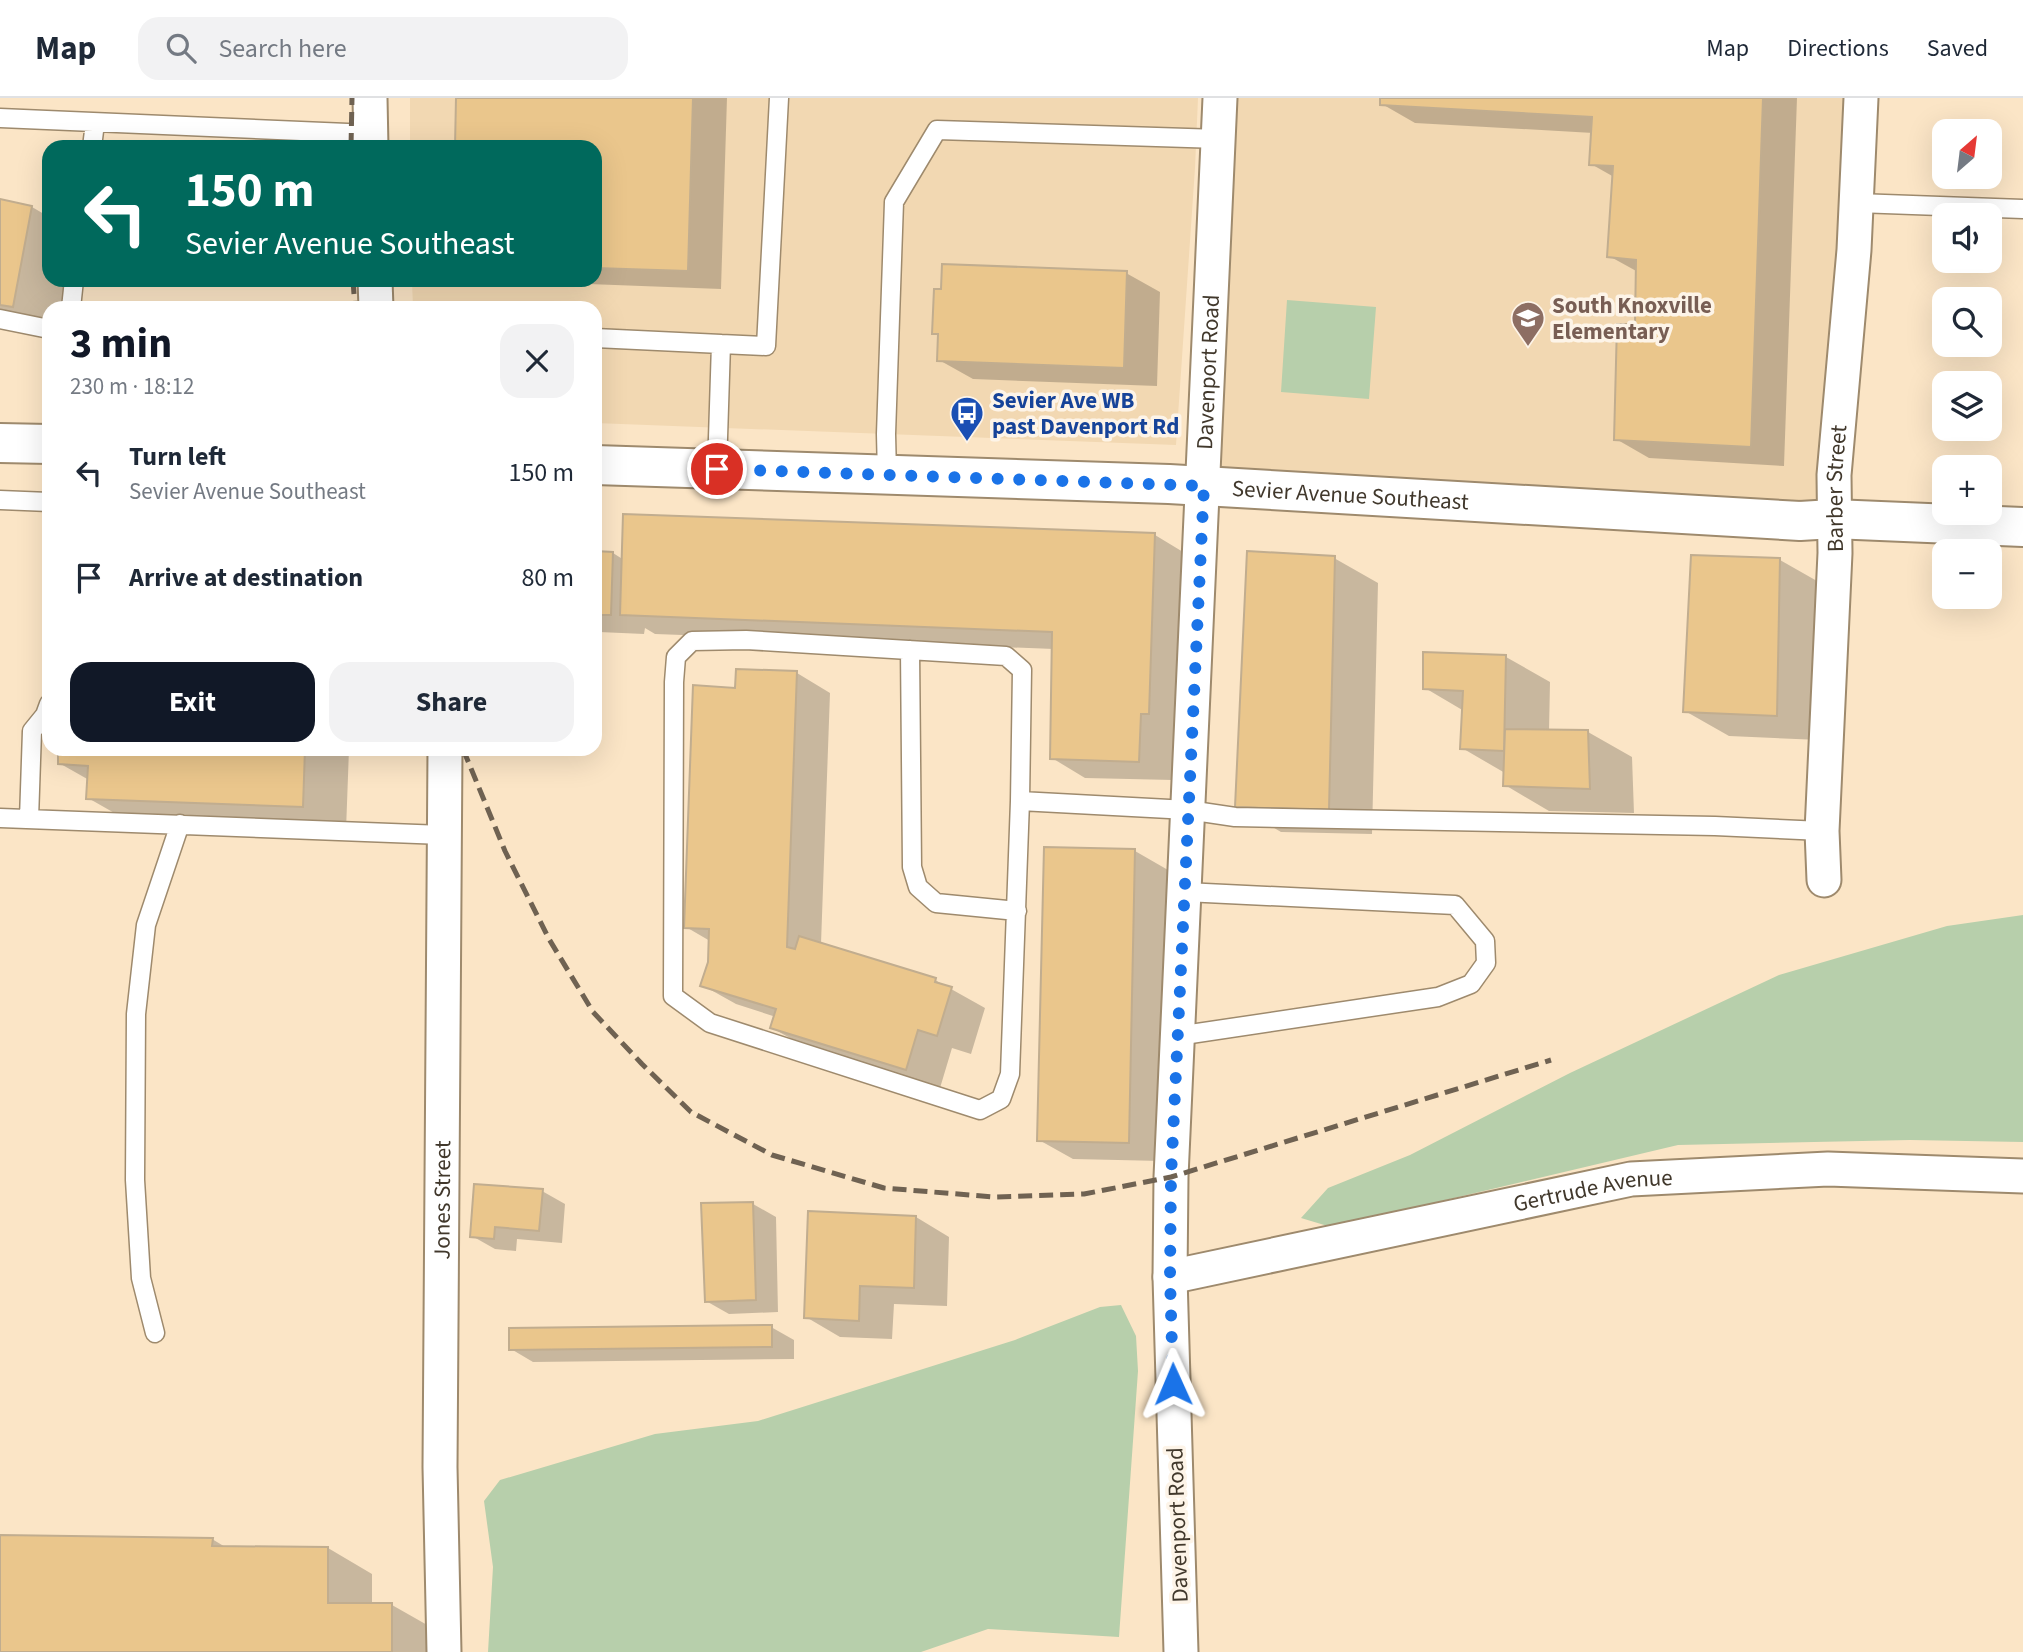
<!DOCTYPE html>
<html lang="en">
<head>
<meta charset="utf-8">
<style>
  :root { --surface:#fff; --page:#f2f2f3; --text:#1f2937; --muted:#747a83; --line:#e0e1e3; --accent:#111827 }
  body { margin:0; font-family:"Source Sans 3",sans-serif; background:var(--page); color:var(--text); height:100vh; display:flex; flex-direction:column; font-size:26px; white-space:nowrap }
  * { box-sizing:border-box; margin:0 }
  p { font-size:23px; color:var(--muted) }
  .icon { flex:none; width:38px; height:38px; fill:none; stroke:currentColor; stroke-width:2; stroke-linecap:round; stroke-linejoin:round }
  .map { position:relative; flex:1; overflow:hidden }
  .details { position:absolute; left:42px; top:203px; width:560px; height:455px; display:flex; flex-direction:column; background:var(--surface); border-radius:21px; box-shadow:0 7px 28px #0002 }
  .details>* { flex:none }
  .top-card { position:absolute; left:42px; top:42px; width:560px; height:147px; border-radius:21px; box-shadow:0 7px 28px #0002; background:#00695c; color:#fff; overflow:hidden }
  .needle { width:46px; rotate:28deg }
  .controls { position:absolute; left:1932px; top:21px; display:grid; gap:14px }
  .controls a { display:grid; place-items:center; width:70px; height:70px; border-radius:14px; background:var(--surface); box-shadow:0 7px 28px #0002; font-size:35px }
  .pin { position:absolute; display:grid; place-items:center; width:60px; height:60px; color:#fff; margin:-30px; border:4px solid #fff; border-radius:50%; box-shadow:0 2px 7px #0007 }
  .me { position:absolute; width:77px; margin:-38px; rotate:359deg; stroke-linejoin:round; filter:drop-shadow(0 0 5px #0008) }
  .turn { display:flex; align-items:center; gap:24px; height:147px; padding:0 28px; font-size:32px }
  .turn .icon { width:91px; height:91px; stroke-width:2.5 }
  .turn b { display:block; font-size:49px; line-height:60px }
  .round { display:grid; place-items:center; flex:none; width:74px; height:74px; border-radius:21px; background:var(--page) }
  .summary { display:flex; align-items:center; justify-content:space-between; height:119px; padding:0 28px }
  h1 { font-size:42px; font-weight:700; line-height:52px; color:var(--accent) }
  .cta { display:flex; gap:14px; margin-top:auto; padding:14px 28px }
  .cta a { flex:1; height:80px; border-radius:21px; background:var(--accent); color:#fff; font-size:28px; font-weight:700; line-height:80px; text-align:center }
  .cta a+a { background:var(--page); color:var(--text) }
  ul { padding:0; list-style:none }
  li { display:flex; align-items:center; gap:21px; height:105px; padding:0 28px }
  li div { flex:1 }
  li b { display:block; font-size:26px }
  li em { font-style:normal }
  header { display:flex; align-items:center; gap:42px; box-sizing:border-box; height:98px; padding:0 35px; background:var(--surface); border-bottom:2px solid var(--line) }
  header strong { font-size:33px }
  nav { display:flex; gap:38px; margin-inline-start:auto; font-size:24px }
  .search { width:490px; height:63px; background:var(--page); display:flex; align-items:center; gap:18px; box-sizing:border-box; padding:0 24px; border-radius:21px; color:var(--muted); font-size:26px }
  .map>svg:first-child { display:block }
</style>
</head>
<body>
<header>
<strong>Map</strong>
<div class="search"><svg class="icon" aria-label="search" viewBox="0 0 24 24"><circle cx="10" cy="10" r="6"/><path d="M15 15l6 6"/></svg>Search here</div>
<nav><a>Map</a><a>Directions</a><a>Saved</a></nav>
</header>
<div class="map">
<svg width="2023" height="1554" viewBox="0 0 2023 1554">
  <rect width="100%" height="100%" fill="#fbe5c6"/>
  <path fill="#f2d8b2" d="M410,0h788l-3,70 -19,277 -581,-22v-115h-182l-1,-28h183v-133h-185z
    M1220,0h641l-28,421 -629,-33z"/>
  <path fill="#b7cfab" d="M1287,202l89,7 -7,92 -88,-7z
    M2023,817v227l-113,-2 -232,5 -347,82 -30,-9 27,-30 82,-33 160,-82 209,-98 168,-49z
    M1121,1207l15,31 2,35 -19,266 -131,-8 -67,23h-433l5,-85 -9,-66 16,-21 155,-46 103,-13 257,-81 85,-33z"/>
  <path fill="#0003" d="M458,0h269l-6,191 -237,-9h111v-133h-138z
    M1382,0h415l-13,368 -135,-8 -33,-19 21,-113 1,-54 -29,-16 5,-79 -23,-13 2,-31 -178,-10 -33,-19z
    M0,103l32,6 17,10v63h17l-5,28h-12v22l-49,-11z
    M1126,175l34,19 -3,94 -184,-7 -34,-19 1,-24 -6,-3z
    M595,430l5,3v22h13l11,7 531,-25 33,20 -5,178h-9l-1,47 -88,-2 -33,-20 2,-109 -399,-15 -10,-6 -1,6 -45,-2 -4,-2z
    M1334,460l44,25 -6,251 -91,-2 -44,-26z
    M1780,462l44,25 -4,155 -91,-4 -44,-25z
    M1506,559l44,25 -1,50h39l44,25 2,56 -85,-2 -44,-26v-12l-43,-25 2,-37 -39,-23z
    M797,575l33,20 -9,251 114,36 50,28 -14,46 -19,-6 -12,40 -134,-41 -34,-19 4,-11 -40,-13 -34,-19 7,-23 1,-21 -24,-14 50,-238z
    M60,651h289l-3,82 -214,-8 -44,-25 1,-18 -30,-17z
    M1135,753l33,19 -6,291 -89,-2 -34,-19z
    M542,1093l23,13 -3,39 -45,-4 -1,12 -21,-2 -23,-13z
    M753,1106l23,13 2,95 -49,2 -23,-13z
    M916,1119l33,20 -2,69 -53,-2 -2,35 -52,-2 -34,-20z
    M771,1229l23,13v19l-261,3 -22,-13z
    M0,1439l212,2 15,9h101l44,26v31h20l44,25v22h-436z"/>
  <path fill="#eac68c" stroke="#c1ad8f" stroke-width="2" d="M456,0h237l-5,173 -93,-3v-121h-140z
    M1380,0h383l-12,349 -137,-7 3,-116h18l1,-64 -29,-3 6,-91 -24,-1 3,-48 -212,-12z
    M0,101l32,7 -19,101 -13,-2z
    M942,166l185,7 -3,97 -187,-7 1,-27h-6l2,-45h7z
    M623,416l532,19 -6,181h-8l-2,48 -89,-3 2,-127 -432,-17z
    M595,453l18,1 -2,63h-16z
    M1247,453l88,5 -6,254 -94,-3z
    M1691,457l89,3 -3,158 -94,-4z
    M1423,554l83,3 -2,96 -44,-2 3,-58 -40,-2z
    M736,571l61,2 -10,276 8,2 4,-13 137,42 -1,4 17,5 -15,49 -19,-6 -12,40 -136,-42 6,-19 -76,-23 8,-24 1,-33 -25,-1 9,-243 42,3z
    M1505,631l83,1 2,59 -87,-3z
    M58,651h247l-2,58 -217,-8 2,-33 -30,-2z
    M1044,749l91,2 -6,294 -92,-2z
    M474,1086l69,5 -4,42 -44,-4 -1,12 -24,-2z
    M753,1104l3,98 -51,2 -4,-99z
    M808,1113l108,5 -2,72 -54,-2 -1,35 -55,-3z
    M772,1227v22l-263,3v-22z
    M0,1437l213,3 -1,8 116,1v56h64v49h-392z"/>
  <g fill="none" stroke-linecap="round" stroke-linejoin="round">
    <defs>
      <path id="lane" d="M0,20l371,16
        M92,49l3,-24
        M1857,105l166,6
        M71,210l3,-28
        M0,221l49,10
        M595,240l126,6
        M717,371l4,-125 45,2 13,-248
        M887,377l-1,-41 8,-232 43,-72 282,9
        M0,402l49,2
        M910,552l2,217 6,20 18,16 81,8
        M1020,703l2,-131 -16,-14 -260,-16 -54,1 -16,16 -2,25 -1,314 37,27 270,87 21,-11 9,-25 10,-273 168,9 47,7 480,9 107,5
        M0,720l443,17
        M29,721l3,-88 13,-16 4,-11
        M1177,938l261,-39 33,-13 15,-21 -1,-22 -30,-36 -270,-13
        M155,1235l-14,-55 -6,-98 1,-166 10,-89 34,-101"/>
      <g id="street">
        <path d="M370,0l1,49"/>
        <path d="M375,182l1,28"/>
        <path id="s1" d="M1824,782l-2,-49 13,-278 -1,-78 20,-225 7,-152"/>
        <path id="s2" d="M1170,1179l461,-98 197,-10 195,7"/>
        <path id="s3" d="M444,1554l-4,-185 5,-718"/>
        <path id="s4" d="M1181,1554l-11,-375 1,-100 49,-1079"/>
      </g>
      <g id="secondary">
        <path d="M0,345l49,1"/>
        <path id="s5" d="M595,367l574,19 631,37 33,-2 190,8"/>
      </g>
    </defs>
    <use href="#lane" stroke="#9e8a6d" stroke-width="21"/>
    <use href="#street" stroke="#9e8a6d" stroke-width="37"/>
    <use href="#secondary" stroke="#9e8a6d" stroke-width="42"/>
    <use href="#lane" stroke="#fff" stroke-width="18"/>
    <use href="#street" stroke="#fff" stroke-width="33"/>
    <use href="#secondary" stroke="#fff" stroke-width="38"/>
    <path stroke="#6f6252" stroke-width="5" stroke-dasharray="14 7" stroke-linecap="butt" d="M351,49l1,-49
      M353,182l2,28
      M463,651l42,102 44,88 44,73 49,52 49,48 81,43 112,33 110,9 90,-3 87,-17 380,-117"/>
  </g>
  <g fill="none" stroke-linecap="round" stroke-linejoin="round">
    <path stroke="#1a73e8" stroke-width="12" stroke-dasharray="0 21.6" d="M717,371l487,17 -33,691 -1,100 3,107"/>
  </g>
  <defs>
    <symbol id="school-pin" viewBox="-11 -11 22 30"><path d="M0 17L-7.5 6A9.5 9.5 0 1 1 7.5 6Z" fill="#8d6e63" stroke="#fdf4e8"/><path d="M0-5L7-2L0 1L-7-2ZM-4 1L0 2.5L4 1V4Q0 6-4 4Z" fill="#fff"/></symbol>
    <symbol id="bus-pin" viewBox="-11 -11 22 30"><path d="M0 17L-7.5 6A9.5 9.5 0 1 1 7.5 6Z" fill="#1a4fb4" stroke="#fdf4e8"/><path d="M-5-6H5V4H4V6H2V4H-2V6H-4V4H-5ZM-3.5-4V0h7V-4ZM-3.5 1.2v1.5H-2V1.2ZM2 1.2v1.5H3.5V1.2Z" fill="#fff"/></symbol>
  </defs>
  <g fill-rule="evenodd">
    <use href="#school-pin" x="1509" y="201" width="38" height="52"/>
    <use href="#bus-pin" x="948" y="296" width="38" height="52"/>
  </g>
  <g text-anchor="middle" stroke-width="7" stroke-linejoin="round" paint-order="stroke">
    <g font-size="23" font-weight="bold" fill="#785e54" stroke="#fdf4e8" text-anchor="start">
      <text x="1552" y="215">South Knoxville<tspan x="1552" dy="26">Elementary</tspan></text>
    </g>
    <g font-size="23" fill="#41382c" stroke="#fdf4e8">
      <text dy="8" stroke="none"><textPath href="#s4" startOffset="1281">Davenport Road</textPath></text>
      <text dy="8" stroke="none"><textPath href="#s1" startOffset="392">Barber Street</textPath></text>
      <text dy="8" stroke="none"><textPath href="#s5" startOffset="756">Sevier Avenue Southeast</textPath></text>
      <text dy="8" stroke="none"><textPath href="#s2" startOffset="432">Gertrude Avenue</textPath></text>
      <text dy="8" stroke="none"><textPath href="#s3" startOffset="452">Jones Street</textPath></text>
      <text transform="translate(1177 1427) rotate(-92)" y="8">Davenport Road</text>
    </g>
    <g font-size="23" font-weight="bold" fill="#164399" stroke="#fdf4e8" text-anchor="start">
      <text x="992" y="310">Sevier Ave WB<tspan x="992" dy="26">past Davenport Rd</tspan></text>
    </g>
  </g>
</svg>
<div class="controls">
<a><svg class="needle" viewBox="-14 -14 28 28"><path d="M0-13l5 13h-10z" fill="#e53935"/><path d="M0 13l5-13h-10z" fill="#747a83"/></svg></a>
<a><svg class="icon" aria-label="sound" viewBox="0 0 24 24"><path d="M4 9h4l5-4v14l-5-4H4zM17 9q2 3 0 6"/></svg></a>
<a><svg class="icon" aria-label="search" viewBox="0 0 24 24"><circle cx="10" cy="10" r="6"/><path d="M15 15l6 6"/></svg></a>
<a><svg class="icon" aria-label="layers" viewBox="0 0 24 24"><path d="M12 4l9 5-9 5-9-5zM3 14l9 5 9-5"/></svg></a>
<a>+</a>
<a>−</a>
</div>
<div class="pin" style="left:717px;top:371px;background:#d93025"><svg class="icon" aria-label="arrive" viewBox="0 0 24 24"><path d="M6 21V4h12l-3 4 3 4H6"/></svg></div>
<svg class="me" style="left:1173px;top:1286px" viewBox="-20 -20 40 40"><path d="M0-17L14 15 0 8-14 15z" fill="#1a73e8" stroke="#fff" stroke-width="4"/></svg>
<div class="top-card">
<div class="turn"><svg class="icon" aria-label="left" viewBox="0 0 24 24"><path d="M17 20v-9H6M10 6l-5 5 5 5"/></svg><div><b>150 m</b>Sevier Avenue Southeast</div></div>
</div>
<section class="details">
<div class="summary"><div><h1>3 min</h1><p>230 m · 18:12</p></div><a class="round"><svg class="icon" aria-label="close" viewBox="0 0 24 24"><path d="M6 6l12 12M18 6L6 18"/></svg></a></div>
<ul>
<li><svg class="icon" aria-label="left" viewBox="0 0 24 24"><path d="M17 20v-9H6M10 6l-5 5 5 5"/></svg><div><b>Turn left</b><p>Sevier Avenue Southeast</p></div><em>150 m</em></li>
<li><svg class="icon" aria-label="arrive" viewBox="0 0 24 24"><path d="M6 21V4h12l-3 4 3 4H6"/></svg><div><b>Arrive at destination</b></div><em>80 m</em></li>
</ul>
<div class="cta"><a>Exit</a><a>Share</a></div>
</section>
</div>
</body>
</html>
